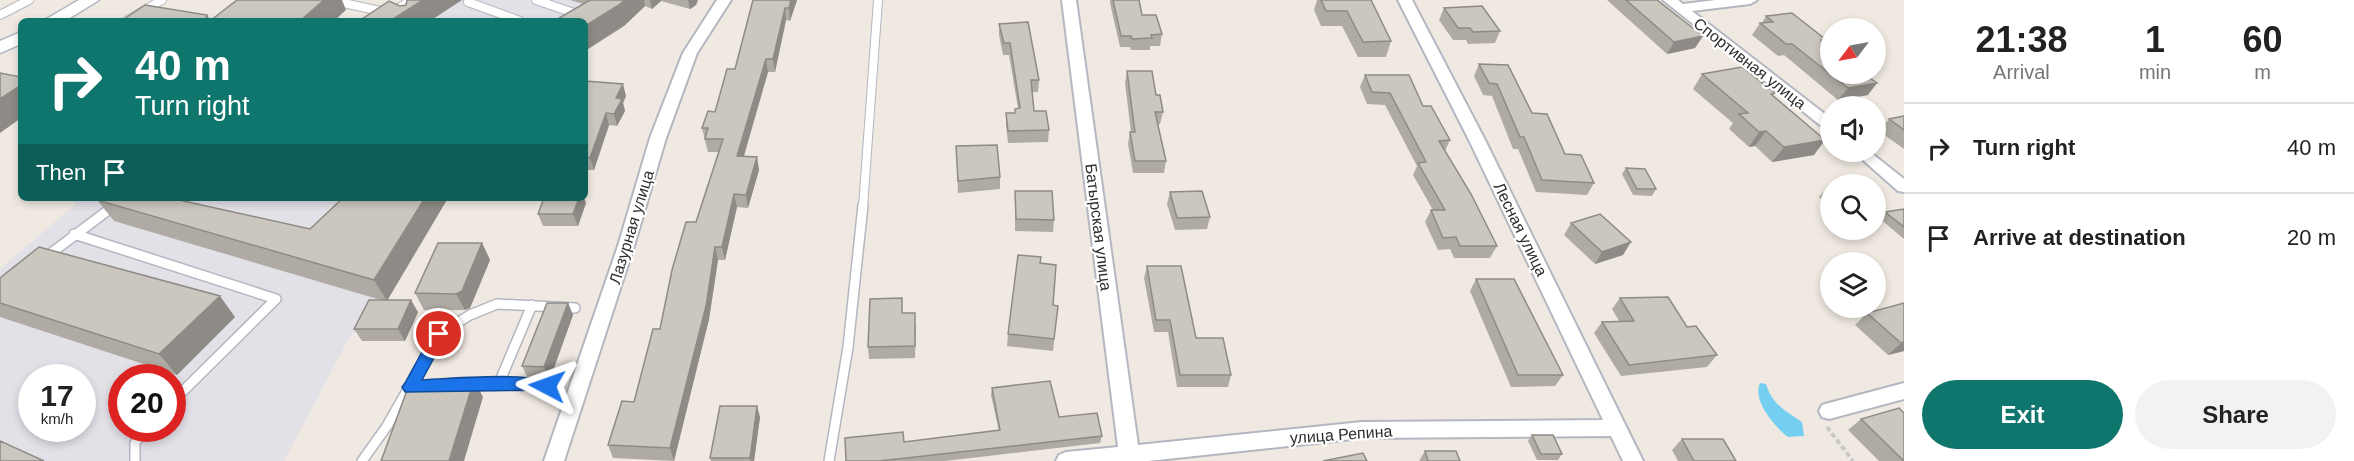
<!DOCTYPE html>
<html lang="en">
<head>
<meta charset="utf-8">
<style>
  :root { --surface:#fff; --page:#f2f2f2; --text:#222; --muted:#767676; --line:#e0e0e0; --accent:#0f766e }
  body { margin:0; font-family:Helvetica,sans-serif; background:var(--page); color:var(--text); height:100vh; display:flex; flex-direction:column; font-size:22px; white-space:nowrap }
  * { box-sizing:border-box; margin:0 }
  p { font-size:20px; color:var(--muted) }
  .icon { flex:none; width:33px; height:33px; fill:none; stroke:currentColor; stroke-width:2; stroke-linecap:round; stroke-linejoin:round }
  .map { position:relative; flex:1; overflow:hidden }
  .details { display:flex; flex-direction:column; background:var(--surface); width:450px }
  .details>* { flex:none }
  .guide { position:absolute; left:18px; top:18px; width:570px; height:183px; border-radius:9px; box-shadow:0 3px 9px #0003; background:#0f766e; color:#fff; overflow:hidden }
  .needle { width:39px; rotate:238deg }
  .buttons { position:absolute; left:1820px; top:18px; display:grid; gap:12px }
  .buttons a { display:grid; place-items:center; width:66px; height:66px; border-radius:50%; background:var(--surface); box-shadow:0 3px 9px #0003; font-size:30px }
  .speed { position:absolute; left:18px; top:364px; display:flex; gap:12px; font-size:30px; font-weight:700; text-align:center }
  .speed>* { display:grid; place-content:center; width:78px; height:78px; border-radius:50%; background:var(--surface); box-shadow:0 3px 9px #0003; line-height:1 }
  .speed small { font-size:15px; font-weight:400 }
  .speed .limit { border:9px solid #d22; background:#fff; color:#111 }
  .pin { position:absolute; display:grid; place-items:center; width:51px; height:51px; color:#fff; margin:-26px; border:3px solid #fff; border-radius:50%; box-shadow:0 2px 6px #0007 }
  .me { position:absolute; width:66px; margin:-33px; rotate:274deg; stroke-linejoin:round; filter:drop-shadow(0 0 4px #0008) }
  .turn { display:flex; align-items:center; gap:21px; height:126px; padding:0 18px; font-size:27px }
  .turn .icon { width:78px; height:78px; stroke-width:2.5 }
  .turn b { display:block; font-size:42px; line-height:51px }
  .then { display:flex; align-items:center; height:57px; padding:0 18px; background:#0003; gap:12px; font-size:22px }
  .eta { display:flex; justify-content:space-evenly; align-items:center; height:102px; text-align:center }
  .eta b { font-size:36px; font-weight:800; line-height:42px }
  .action { display:flex; gap:12px; margin-top:auto; padding:12px 18px }
  .action a { flex:1; height:69px; border-radius:36px; background:var(--accent); color:#fff; font-size:24px; font-weight:800; line-height:69px; text-align:center }
  .action a+a { background:var(--page); color:var(--text) }
  ul { padding:0; list-style:none }
  li { display:flex; align-items:center; gap:18px; height:90px; padding:0 18px; border-top:2px solid var(--line) }
  li div { flex:1 }
  li b { display:block; font-size:22px }
  li em { font-style:normal }
  main { display:flex; flex:1; min-height:0 }
  .map>svg:first-child { display:block }
</style>
</head>
<body>
<main>
<div class="map">
<svg width="1904" height="461" viewBox="0 0 1904 461">
  <rect width="100%" height="100%" fill="#efe9e1"/>
  <path fill="#e3e1e8" fill-rule="evenodd" d="M432,0h266l-8,9 -29,-8 -9,8 -7,-3 -21,20 -39,25v-30h-186z
    M70,198h378l-61,103 -37,35 -66,125h-284v-192l76,-65 -9,-4zM32,378h50v51h-50zM122,378h50v51h-50z"/>
  <path fill="#75cff0" d="M1760,383l6,1c6,20 19,27 36,38l2,14 -16,1c-13,-10 -36,-36 -28,-54z"/>
  <g fill="none" stroke-linecap="round" stroke-linejoin="round">
    <defs>
      <path id="service-far1" d="M330,0l55,12
        M536,0l38,13 3,3 -3,5
        M468,2l52,19
        M0,15l29,-15
        M126,21l36,-21
        M380,21l31,-21
        M113,207l12,-9
        M863,207l15,-207"/>
      <path id="service" d="M74,234l202,65 -104,103
        M46,257l69,-52
        M499,383l33,-78
        M467,384l80,2
        M135,461v-18l10,-14
        M362,461l25,-35 52,-92 31,-19 27,-11 78,4
        M829,461l19,-114 15,-142"/>
      <path id="minor" d="M717,0h14l-34,53 -31,85 -32,108 -70,215h-20l74,-215 32,-108 33,-85z
        M1062,0h14l62,445 224,-23 241,-2 -134,-280 -71,-140h14l73,140 158,321h-20l-12,-25 -249,2 -214,23h-92l3,-6 7,-3 52,-5z
        M1663,0h15l5,4 33,-4h41l-7,4 -58,7 138,107v13l-5,-2z
        M1854,152h16l34,27v13l-6,-1z
        M1904,383v16l-75,20 -7,-2 -3,-6 3,-6 7,-2z"/>
      <path id="tertiary" d="M79,0h20l-34,21h-22z
        M21,32v12l-21,9v-12z"/>
    </defs>
    <use href="#service-far1" stroke="#b4b7c1" stroke-width="10"/>
    <use href="#service" stroke="#b4b7c1" stroke-width="12"/>
    <use href="#minor" stroke="#b4b7c1" stroke-width="4"/>
    <use href="#tertiary" stroke="#b4b7c1" stroke-width="3"/>
    <path stroke="#c9c9c9" stroke-width="4" stroke-dasharray="5 3" stroke-linecap="butt" d="M1827,427l26,34"/>
    <use href="#service-far1" stroke="#fff" stroke-width="8"/>
    <use href="#service" stroke="#fff" stroke-width="9"/>
    <use href="#minor" fill="#fff" fill-rule="evenodd"/>
    <use href="#tertiary" fill="#fff" fill-rule="evenodd"/>
  </g>
  <path fill="#afaba4" d="M570,0h128l-2,5 -6,4 -29,-8 -9,8 -7,-3 -21,20 -41,-22z
    M753,0h44l-7,21 -4,-1 -11,52h-7l-24,84 13,1 2,13 -11,38 -11,-1 -12,53h-7l-9,59 -35,142 -61,-3 -5,-13 26,-43 26,-73 59,-177h-11l-6,-24 13,-16 20,-43z
    M1110,0h29l3,15 20,19 -2,12h-10v4h-19l-1,-3h-10l-10,-44z
    M1317,0h54l20,41 -5,16h-28l-16,-31h-21l-7,-16z
    M1607,0h50l46,36 -8,12 -28,6z
    M1444,8l56,23 -5,12 -27,1 -2,-4h-13l-14,-20z
    M1766,16l59,23 -1,3 44,53 -30,5 -54,-45 -6,1 -26,-21 8,-12h2z
    M999,24l40,56 -1,12h-6l2,19 15,19 -1,12 -40,1 -2,-18v-12h9v-4l3,-1 -9,-53h-6l-4,-20z
    M1479,64l53,49 33,41 29,29 -7,12 -51,-3 -18,-43h-5l-21,-53 -9,-1 -9,-19z
    M1127,71l29,24 7,17 -3,12h-2l8,37 -2,12h-31l-5,-29 2,-12h1l-6,-49z
    M1702,74l73,19 -2,3 41,59 -42,7 -17,-16 -6,1 -20,-18 4,-6 -40,-34z
    M1365,75l58,31 27,34 -5,11 52,95 -7,12h-36l-4,-9 -12,1 -13,-28 6,-12h2l-20,-35 4,-9 -32,-61 -18,-1 -7,-17z
    M585,81l41,15 -3,7 2,8 -8,15 -8,-1 -15,45h-9z
    M1904,116v33l-25,-18 10,-12z
    M956,146l44,31v12l-42,4z
    M1626,168l30,21 -4,7 -19,-1 -11,-21z
    M1829,185h1v22l-11,-10z
    M1015,191l39,29 -1,12 -38,-1z
    M1170,192l40,25 -3,12 -32,1 -8,-26z
    M343,198l44,102 31,12 -13,29h-43l-8,-12 27,-29 -267,-79 -17,-21 213,29z
    M586,203l-8,23h-35l-5,-12z
    M1904,209v30l-25,-21 6,-6z
    M1571,223l52,32 -28,9 -31,-29z
    M482,243l8,17 -20,48 -5,2h-41l-9,-17z
    M1040,263l13,42 5,1 -5,45 -46,-5 1,-12z
    M1147,266l49,72 35,37 -3,12h-51l-9,-55h-14l-10,-54z
    M0,278l235,39 -58,58 -177,-58z
    M1476,279l87,96 -8,11 -44,1 -41,-96z
    M1620,298l67,29 30,28 -10,12 -86,9 -27,-43 8,-11 17,-1 -7,-12z
    M568,303l5,12 -23,64 -22,-1 -6,-12z
    M1904,303v48l-16,4 -33,-30 12,-12z
    M903,313l13,12 -1,33 -46,1 -1,-12z
    M992,388l110,48 -2,7 -155,18h-99l58,-19 95,-11 -8,-36z
    M760,417l-6,44h-43l-1,-3z
    M1861,419l43,42h-25l-31,-31z
    M1532,435l30,19 -4,6h-21l-9,-19z
    M1682,439l54,22h-58l-6,-11z
    M1425,451l35,10h-41z"/>
  <path fill="#8e8b86" d="M324,0h18l4,10 -12,11h-34z
    M423,0h39l-32,21h-40z
    M625,0h19l1,6 -21,20 -39,25v-25z
    M650,0h11v1l-9,8z
    M688,0h10l-2,5 -6,4z
    M791,0h6l-7,21 -1,-13z
    M785,8l1,12 -11,52 -2,-13z
    M207,15l4,6h-6z
    M1703,36l-8,12 -28,6 7,-12z
    M766,59l2,13 -28,97 -3,-13z
    M1877,83l-9,12 -30,5 10,-12z
    M623,84l3,12 -3,7 2,8 -8,15 -3,-12 2,-16z
    M21,85v33l-21,15v-34z
    M606,113l3,12 -15,45 -4,-12z
    M1766,131l-11,15 -6,1 10,-15z
    M1825,140l-11,15 -42,7 12,-15z
    M757,157l2,13 -11,38 -2,-13z
    M734,194l3,13 -12,53 -3,-13z
    M425,198h23l-61,103 -13,-21z
    M579,198h5l2,5 -8,23 -5,-12z
    M1631,242l-8,13 -28,9 7,-12z
    M482,243l8,17 -20,48 -5,2 -9,-16z
    M715,247l3,13 -9,59 -35,142 -4,-13z
    M220,296l15,21 -58,58 -18,-21z
    M411,300l7,12 -13,29 -7,-12z
    M568,303l5,12 -23,64 -6,-12z
    M1904,342v9l-16,4 13,-12z
    M474,380l9,17 -19,64h-15z
    M757,406l3,11 -6,44h-3l-1,-3z"/>
  <path fill="#cbc7bf" stroke="#8e8b86" stroke-width="1.5" d="M237,0h87l-24,21h-90z
    M407,0h16l-33,21h-31l30,-20 11,5 6,-1z
    M590,0h35l-6,5 -34,21v-5h-31z
    M753,0h38l-2,8h-4l-12,51h-7l-29,97 20,1 -11,38 -12,-1 -12,53h-7l-9,59 -36,142 -62,-3 14,-44 12,1 19,-73h7l12,-59 14,-48h10l27,-83h-18l3,-11h-6l6,-17 7,1 12,-43h8z
    M1113,0h26l3,15h14l6,19 -11,1 1,3 -20,1 -1,-3h-10z
    M1321,0h50l20,41 -28,1 -16,-31h-21z
    M1626,0h31l46,36 -29,6z
    M145,5l62,10 -2,6h-84z
    M1482,6l18,25 -27,1 -3,-4h-12l-14,-20z
    M1792,13l33,26 -4,1 9,7v27h34l13,9 -29,5 -56,-44h-6l-26,-21 13,-1 -7,-6z
    M1028,22l11,58h-8l3,31h12l3,19 -41,1 -2,-18h9v-4l5,-1 -10,-65h-6l-5,-19z
    M1479,64l29,1 24,48 15,1 18,40 16,1 13,28 -52,-3 -18,-43h-4l-23,-53 -8,-1z
    M1742,67l33,26 -4,1 54,46 -41,7 -18,-16 -7,1 -20,-18 9,-1 -46,-39z
    M1127,71h25l4,24h4l3,17h-8l11,49h-31l-5,-29h5z
    M0,73l21,4v8l-21,14z
    M1365,75h44l14,31h8l19,34 -11,1 32,53 26,52h-37l-4,-9 -13,1 -12,-28h14l-27,-47 8,-1 -36,-69 -18,-1z
    M585,81l38,3 -7,14 6,1 -8,15 -8,-1 -16,45h-5z
    M1904,116v14l-15,-11z
    M997,145l3,32 -42,4 -2,-35z
    M1626,168l19,1 11,20h-19z
    M1856,181l4,3h-27z
    M1015,191h37l2,29 -38,-1z
    M1202,191l8,26 -33,1 -7,-26z
    M99,198h71l140,31 33,-31h82l-51,82 -277,-80z
    M544,198h35l-6,16h-35z
    M1904,209v18l-19,-15z
    M1600,214l31,28 -29,10 -31,-29z
    M438,243h44l-20,48 -6,3 -41,-1z
    M39,247l181,49 -61,58 -159,-51v-25z
    M1018,255l23,2 -1,6 16,2 -3,40 5,1 -4,33 -46,-5z
    M1147,266h34l15,72h27l8,37h-51l-10,-55h-14z
    M1476,279h38l49,96h-45z
    M1668,297l19,30 9,-1 21,29 -88,10 -27,-43 32,-1 -14,-23z
    M902,298v15h13v33l-47,1 2,-48z
    M369,300h42l-13,29h-44z
    M547,303h21l-24,64 -22,-1z
    M1904,303v39l-3,1 -34,-30z
    M474,380l-25,81h-68l29,-79z
    M1050,381l9,36 38,-4 5,23 -223,25h-33l-1,-23 58,-6 1,10 96,-12 -8,-42z
    M720,406h37l-7,52h-40z
    M1899,408l5,5v48l-43,-42z
    M1532,435h21l9,19h-21z
    M1682,439h41l13,22h-42z
    M0,441l44,20h-44z
    M1425,451h31l4,10h-32z
    M1363,453l4,8h-44z"/>
  <path fill="#1a73e8" stroke="#114b97" stroke-width="1.5" d="M439,328l8,6 -25,46c20,-1 125,-10 133,6l-2,4 -148,2 -3,-5 3,-4 29,-53z"/>
  <g text-anchor="middle" stroke-width="4.5" stroke-linejoin="round" paint-order="stroke">
    <g font-size="16" fill="#2e2e2e" stroke="#fff">
      <text transform="translate(1750 63) rotate(38)" y="6">Спортивная улица</text>
      <text transform="translate(631 227) rotate(-73)" y="6">Лазурная улица</text>
      <text transform="translate(1099 227) rotate(83)" y="6">Батырская улица</text>
      <text transform="translate(1521 229) rotate(64)" y="6">Лесная улица</text>
      <text transform="translate(1341 434) rotate(-4)" y="6">улица Репина</text>
    </g>
  </g>
</svg>
<div class="buttons">
<a><svg class="needle" viewBox="-14 -14 28 28"><path d="M0-13l5 13h-10z" fill="#e53935"/><path d="M0 13l5-13h-10z" fill="#767676"/></svg></a>
<a><svg class="icon" aria-label="sound" viewBox="0 0 24 24"><path d="M4 9h4l5-4v14l-5-4H4zM17 9q2 3 0 6"/></svg></a>
<a><svg class="icon" aria-label="search" viewBox="0 0 24 24"><circle cx="10" cy="10" r="6"/><path d="M15 15l6 6"/></svg></a>
<a><svg class="icon" aria-label="layers" viewBox="0 0 24 24"><path d="M12 4l9 5-9 5-9-5zM3 14l9 5 9-5"/></svg></a>
</div>
<div class="speed"><div>17<small>km/h</small></div><div class="limit">20</div></div>
<div class="pin" style="left:439px;top:334px;background:#d93025"><svg class="icon" aria-label="arrive" viewBox="0 0 24 24"><path d="M6 21V4h12l-3 4 3 4H6"/></svg></div>
<svg class="me" style="left:547px;top:386px" viewBox="-20 -20 40 40"><path d="M0-17L14 15 0 8-14 15z" fill="#1a73e8" stroke="#fff" stroke-width="4"/></svg>
<div class="guide">
<div class="turn"><svg class="icon" aria-label="right" viewBox="0 0 24 24"><path d="M7 20v-9h11M14 6l5 5-5 5"/></svg><div><b>40 m</b>Turn right</div></div>
<div class="then">Then<svg class="icon" aria-label="arrive" viewBox="0 0 24 24"><path d="M6 21V4h12l-3 4 3 4H6"/></svg></div>
</div>
</div>
<section class="details">
<div class="eta">
<div><b>21:38</b><p>Arrival</p></div>
<div><b>1</b><p>min</p></div>
<div><b>60</b><p>m</p></div>
</div>
<ul>
<li><svg class="icon" aria-label="right" viewBox="0 0 24 24"><path d="M7 20v-9h11M14 6l5 5-5 5"/></svg><div><b>Turn right</b></div><em>40 m</em></li>
<li><svg class="icon" aria-label="arrive" viewBox="0 0 24 24"><path d="M6 21V4h12l-3 4 3 4H6"/></svg><div><b>Arrive at destination</b></div><em>20 m</em></li>
</ul>
<div class="action"><a>Exit</a><a>Share</a></div>
</section>
</main>
</body>
</html>
